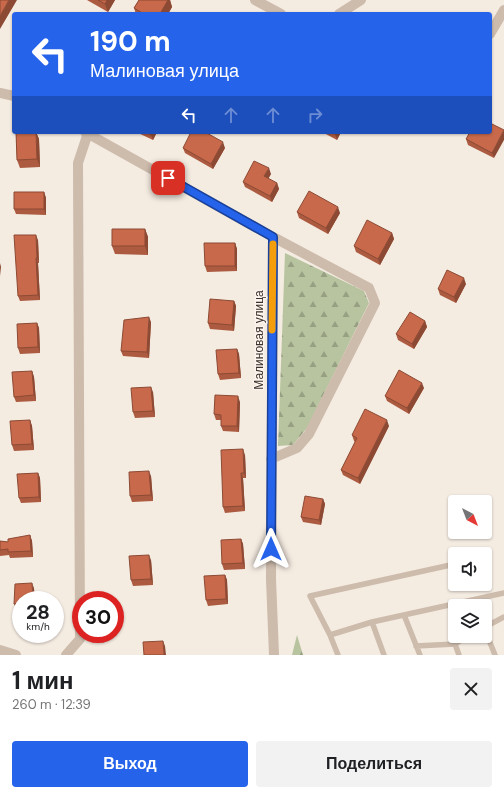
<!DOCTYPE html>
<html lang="ru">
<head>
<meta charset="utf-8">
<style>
  :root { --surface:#fff; --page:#f2f2f2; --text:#202124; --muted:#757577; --accent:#2563eb }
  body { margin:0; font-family:"DM Sans",sans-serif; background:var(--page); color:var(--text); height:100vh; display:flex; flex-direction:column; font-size:15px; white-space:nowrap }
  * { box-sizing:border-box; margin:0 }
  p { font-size:13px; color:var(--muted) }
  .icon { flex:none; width:22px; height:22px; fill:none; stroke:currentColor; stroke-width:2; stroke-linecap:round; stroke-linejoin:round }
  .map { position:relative; height:655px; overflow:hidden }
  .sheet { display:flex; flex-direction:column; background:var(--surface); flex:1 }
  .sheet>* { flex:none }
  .guide { position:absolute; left:12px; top:12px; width:480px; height:122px; border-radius:4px; box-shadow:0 1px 3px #0004; background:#2563eb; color:#fff; overflow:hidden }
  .needle { width:26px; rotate:138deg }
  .controls { position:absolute; left:448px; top:495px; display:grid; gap:8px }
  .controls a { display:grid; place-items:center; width:44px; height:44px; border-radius:4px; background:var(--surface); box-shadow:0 1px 3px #0004; font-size:20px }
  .speed { position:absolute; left:12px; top:591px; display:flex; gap:8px; font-size:20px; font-weight:700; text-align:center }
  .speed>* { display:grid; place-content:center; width:52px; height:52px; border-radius:50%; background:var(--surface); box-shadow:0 1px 3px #0004; line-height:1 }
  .speed small { font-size:10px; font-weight:400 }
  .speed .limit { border:6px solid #d22; background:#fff; color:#111 }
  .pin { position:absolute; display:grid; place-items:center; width:34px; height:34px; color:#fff; margin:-17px; border-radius:8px; box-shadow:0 2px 6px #0006 }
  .me { position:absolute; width:44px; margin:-22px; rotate:0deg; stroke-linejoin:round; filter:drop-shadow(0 0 3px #0008) }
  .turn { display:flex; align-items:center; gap:14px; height:84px; padding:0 12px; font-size:18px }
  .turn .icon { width:52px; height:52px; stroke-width:2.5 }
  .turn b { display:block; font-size:28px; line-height:34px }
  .lanes { display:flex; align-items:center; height:38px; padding:0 12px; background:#0003; justify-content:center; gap:20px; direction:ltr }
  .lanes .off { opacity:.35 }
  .round { display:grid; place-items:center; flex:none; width:42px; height:42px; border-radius:4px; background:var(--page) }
  .summary { display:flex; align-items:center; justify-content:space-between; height:68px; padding:0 12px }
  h1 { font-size:24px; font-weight:700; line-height:30px }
  .cta { display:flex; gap:8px; margin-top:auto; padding:8px 12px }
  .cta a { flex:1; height:46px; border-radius:4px; background:var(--accent); color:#fff; font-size:16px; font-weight:700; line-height:46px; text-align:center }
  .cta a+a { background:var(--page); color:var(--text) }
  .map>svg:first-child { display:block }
</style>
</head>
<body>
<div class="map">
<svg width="504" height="655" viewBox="0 0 504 655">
  <defs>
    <pattern id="forest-firs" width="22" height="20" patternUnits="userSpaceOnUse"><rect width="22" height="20" fill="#b8c4a0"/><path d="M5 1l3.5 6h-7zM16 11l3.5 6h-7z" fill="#97a083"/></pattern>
  </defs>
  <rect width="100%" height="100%" fill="#f4ebe1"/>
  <path fill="url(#forest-firs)" d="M285,253l79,38 5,12 -62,125 -14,17 -15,1z
    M297,635l6,20h-11z"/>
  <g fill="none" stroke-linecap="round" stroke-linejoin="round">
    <path stroke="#cdbbac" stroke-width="5.5" d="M455,564l-145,32 20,39 42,-13 132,-29
      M404,615l16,40
      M372,622l12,33
      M485,627l19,-10
      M485,630l10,25
      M330,635l8,20
      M455,644l4,11
      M416,646l39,-2 13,-8"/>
    <path stroke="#cdbbac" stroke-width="10" d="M255,0l26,14
      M339,14l22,-14
      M490,34l14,-24
      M0,93l14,3
      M85,132l188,105 -2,342 3,76
      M271,459l26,-11 12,-14 66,-131 -6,-15 -96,-51
      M0,650l16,5
      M66,655l14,-16 -2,-476 10,-30"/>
  </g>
  <path fill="#ac5a40" d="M87,0h28l-7,12z
    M139,0h31l2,7 -4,7h-32l-2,-6z
    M16,132h20l3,7 1,28 -20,1 -3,-8z
    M136,132h21l-4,8z
    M322,132h19l-4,8z
    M490,132l4,26 -26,-13 -2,-6z
    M183,148h42l-12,21 -28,-16z
    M271,174l-3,5 9,4 2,6 -7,13 -27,-15 -2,-5z
    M44,192l2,6v17l-30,-1 -2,-5z
    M297,212l43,1 -12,21 -29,-16z
    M145,229l3,8v18l-33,-1 -3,-8z
    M392,233l2,6 -14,26 -24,-13 -2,-6z
    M38,240l1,23h-1l2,37 -20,1 -2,-5z
    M235,243l2,6v22l-30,1 -2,-6z
    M466,284l-10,19 -16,-8 -2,-6z
    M234,301l2,5 -2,25 -24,-2 -2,-6z
    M425,321l2,6 -13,22 -16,-9 -2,-6z
    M151,322l-2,36 -26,-2 -2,-5z
    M37,323l2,5 1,25 -20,1 -2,-6z
    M237,349l2,5 2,24 -21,2 -2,-6z
    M32,371l2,6 2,24 -20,1 -2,-5z
    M424,388l-15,26 -22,-13 -2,-5z
    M153,392l2,25 -20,1 -2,-6z
    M240,402l-1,30 -16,-1 -2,-5v-6h-5l-2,-6z
    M30,420l2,6 2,24 -20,1 -2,-6z
    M389,426l-29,58 -17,-9 -2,-5 14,-28 -1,-1 -2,-6z
    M245,455l1,23h-3l2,33 -20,2 -2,-6z
    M38,473l2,5 1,24 -20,1 -2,-5z
    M151,476l2,25 -21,1 -2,-6z
    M323,499l2,5 -4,21 -18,-3 -2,-5z
    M30,535l2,6 1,16 -23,1 -1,-3 -9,1v-15l8,1z
    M241,539l2,5 2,25 -21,1 -2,-6z
    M151,560l2,25 -20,1 -2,-6z
    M225,575l2,5 1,24 -20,2 -2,-6z
    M34,588l-13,12v9h-5l-2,-5z"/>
  <path fill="#8c4a34" d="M9,0h8l-17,29v-13z
    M107,0h8l-7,12 -3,-8z
    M168,0h2l2,7 -4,7h-8z
    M504,130v10l-10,18 -2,-5z
    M36,132l3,7 1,28 -3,-8z
    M153,132h4l-4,8 -2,-5z
    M337,132h4l-4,8 -2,-6z
    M223,142l2,6 -12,21 -2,-5z
    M269,168l2,6 -5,8 -2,-6z
    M277,183l2,6 -7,13 -2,-6z
    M44,192l2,6v17l-2,-6z
    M338,207l2,6 -12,21 -2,-6z
    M145,229l3,8v18l-3,-9z
    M392,233l2,6 -14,26 -2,-6z
    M36,235l2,5 1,23 -2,-5z
    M235,243l2,6v22l-2,-5z
    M36,258l2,5 2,37 -2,-5z
    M0,263l1,4 -1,9z
    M464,278l2,6 -10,19 -2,-6z
    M234,301l2,5 -2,25 -2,-6z
    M149,317l2,5 -2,36 -2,-6z
    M425,321l2,6 -13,22 -2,-5z
    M37,323l2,5 1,25 -2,-6z
    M237,349l2,5 2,24 -2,-5z
    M32,371l2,6 2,24 -2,-6z
    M422,383l2,5 -15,26 -2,-6z
    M151,387l2,5 2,25 -2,-6z
    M238,396l2,6 -1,30 -2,-6z
    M30,420l2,6 2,24 -2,-6z
    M387,420l2,6 -29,58 -2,-6z
    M243,449l2,6 1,23 -2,-5z
    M149,471l2,5 2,25 -2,-6z
    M38,473l2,5 1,24 -2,-5z
    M241,473l2,5 2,33 -2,-5z
    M323,499l2,5 -4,21 -2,-5z
    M30,535l2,6 1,16 -2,-6z
    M241,539l2,5 2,25 -2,-6z
    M149,555l2,5 2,25 -2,-6z
    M225,575l2,5 1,24 -2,-5z
    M32,583l2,5 1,12h-2z
    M163,641l2,5 1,9h-2z"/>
  <path fill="#c8694b" stroke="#8c4a34" d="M0,0h9l-9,16z
    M98,0h9l-2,4z
    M139,0h29l-8,14h-16l-10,-6z
    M490,123l14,7 -12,23 -26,-14 4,-7h20z
    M16,132h20l1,27 -20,1z
    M145,132h8l-2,3z
    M191,132h14l18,10 -12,22 -28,-16z
    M331,132h6l-2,2z
    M254,161l15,7 -5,8 13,7 -7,13 -27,-14z
    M309,191l29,16 -12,21 -29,-16z
    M14,192h30v17h-30z
    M367,220l25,13 -14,26 -24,-13z
    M112,229h33v17h-33z
    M14,235h22l1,23h-1l2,37 -20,1z
    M204,243h31v23h-30z
    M447,270l17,8 -10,19 -16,-8z
    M210,299l24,2 -2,24 -24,-2z
    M410,312l15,9 -13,23 -16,-10z
    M149,317l-2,35 -26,-1 3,-31z
    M37,323l1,24 -20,1 -1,-24z
    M237,349l2,24 -21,1 -2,-24z
    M399,370l23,13 -15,25 -22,-12z
    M32,371l2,24 -20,2 -2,-25z
    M151,387l2,24 -20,1 -2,-24z
    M215,395l23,1 -1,30h-16v-11l-7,-1z
    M365,409l22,11 -29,58 -17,-8 16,-32 -5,-3z
    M30,420l2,24 -20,1 -2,-24z
    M243,449l1,24h-3l2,33 -20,1 -2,-57z
    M149,471l2,24 -21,1 -1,-24z
    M38,473l1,24 -20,1 -2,-24z
    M305,496l18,3 -4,21 -18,-3z
    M30,535l1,16 -23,1v-3l-8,1v-9l8,1v-3z
    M241,539l2,24 -21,1 -1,-24z
    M149,555l2,24 -20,1 -2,-24z
    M225,575l1,24 -20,1 -2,-24z
    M32,583l1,17h-12v3l-7,1 1,-20z
    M163,641l1,14h-20l-1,-13z"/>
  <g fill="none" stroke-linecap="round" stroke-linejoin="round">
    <defs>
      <path id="route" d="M168,178l105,59 -2,312"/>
    </defs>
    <use href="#route" stroke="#184099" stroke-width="10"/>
    <use href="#route" stroke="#2563eb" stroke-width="7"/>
    <path stroke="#f59e0b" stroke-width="7" d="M272,330l1,-86"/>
  </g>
  <g text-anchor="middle" stroke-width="3" stroke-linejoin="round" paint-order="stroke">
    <g font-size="12" fill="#3b302b" stroke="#fbf5ee">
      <text transform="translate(259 340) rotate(-90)" y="4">Малиновая улица</text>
    </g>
  </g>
</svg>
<div class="controls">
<a><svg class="needle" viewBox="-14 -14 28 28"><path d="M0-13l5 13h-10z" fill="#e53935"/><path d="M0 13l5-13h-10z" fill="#757577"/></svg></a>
<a><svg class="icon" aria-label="sound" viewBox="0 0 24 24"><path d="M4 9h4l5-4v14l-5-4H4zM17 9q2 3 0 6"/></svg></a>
<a><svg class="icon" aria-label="layers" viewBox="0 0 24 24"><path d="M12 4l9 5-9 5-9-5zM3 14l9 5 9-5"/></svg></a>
</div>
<div class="speed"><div>28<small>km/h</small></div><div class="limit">30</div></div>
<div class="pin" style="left:168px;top:178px;background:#d93025"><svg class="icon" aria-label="arrive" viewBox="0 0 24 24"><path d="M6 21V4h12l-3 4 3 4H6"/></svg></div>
<svg class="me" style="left:271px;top:549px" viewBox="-20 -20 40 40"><path d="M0-17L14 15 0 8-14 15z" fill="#2563eb" stroke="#fff" stroke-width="4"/></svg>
<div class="guide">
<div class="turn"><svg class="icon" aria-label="left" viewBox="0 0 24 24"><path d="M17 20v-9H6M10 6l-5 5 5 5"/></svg><div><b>190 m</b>Малиновая улица</div></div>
<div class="lanes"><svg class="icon" aria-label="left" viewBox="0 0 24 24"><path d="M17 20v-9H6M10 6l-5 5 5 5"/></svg><svg class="icon off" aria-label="ahead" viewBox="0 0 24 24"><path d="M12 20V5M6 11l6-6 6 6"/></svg><svg class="icon off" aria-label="ahead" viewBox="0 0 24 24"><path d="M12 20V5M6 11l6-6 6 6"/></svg><svg class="icon off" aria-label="right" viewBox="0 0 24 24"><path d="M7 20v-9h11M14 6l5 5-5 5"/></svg></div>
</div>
</div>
<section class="sheet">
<div class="summary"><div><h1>1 мин</h1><p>260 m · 12:39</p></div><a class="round"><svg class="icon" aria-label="close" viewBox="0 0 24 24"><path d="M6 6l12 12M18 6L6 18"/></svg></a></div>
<div class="cta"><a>Выход</a><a>Поделиться</a></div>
</section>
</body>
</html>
